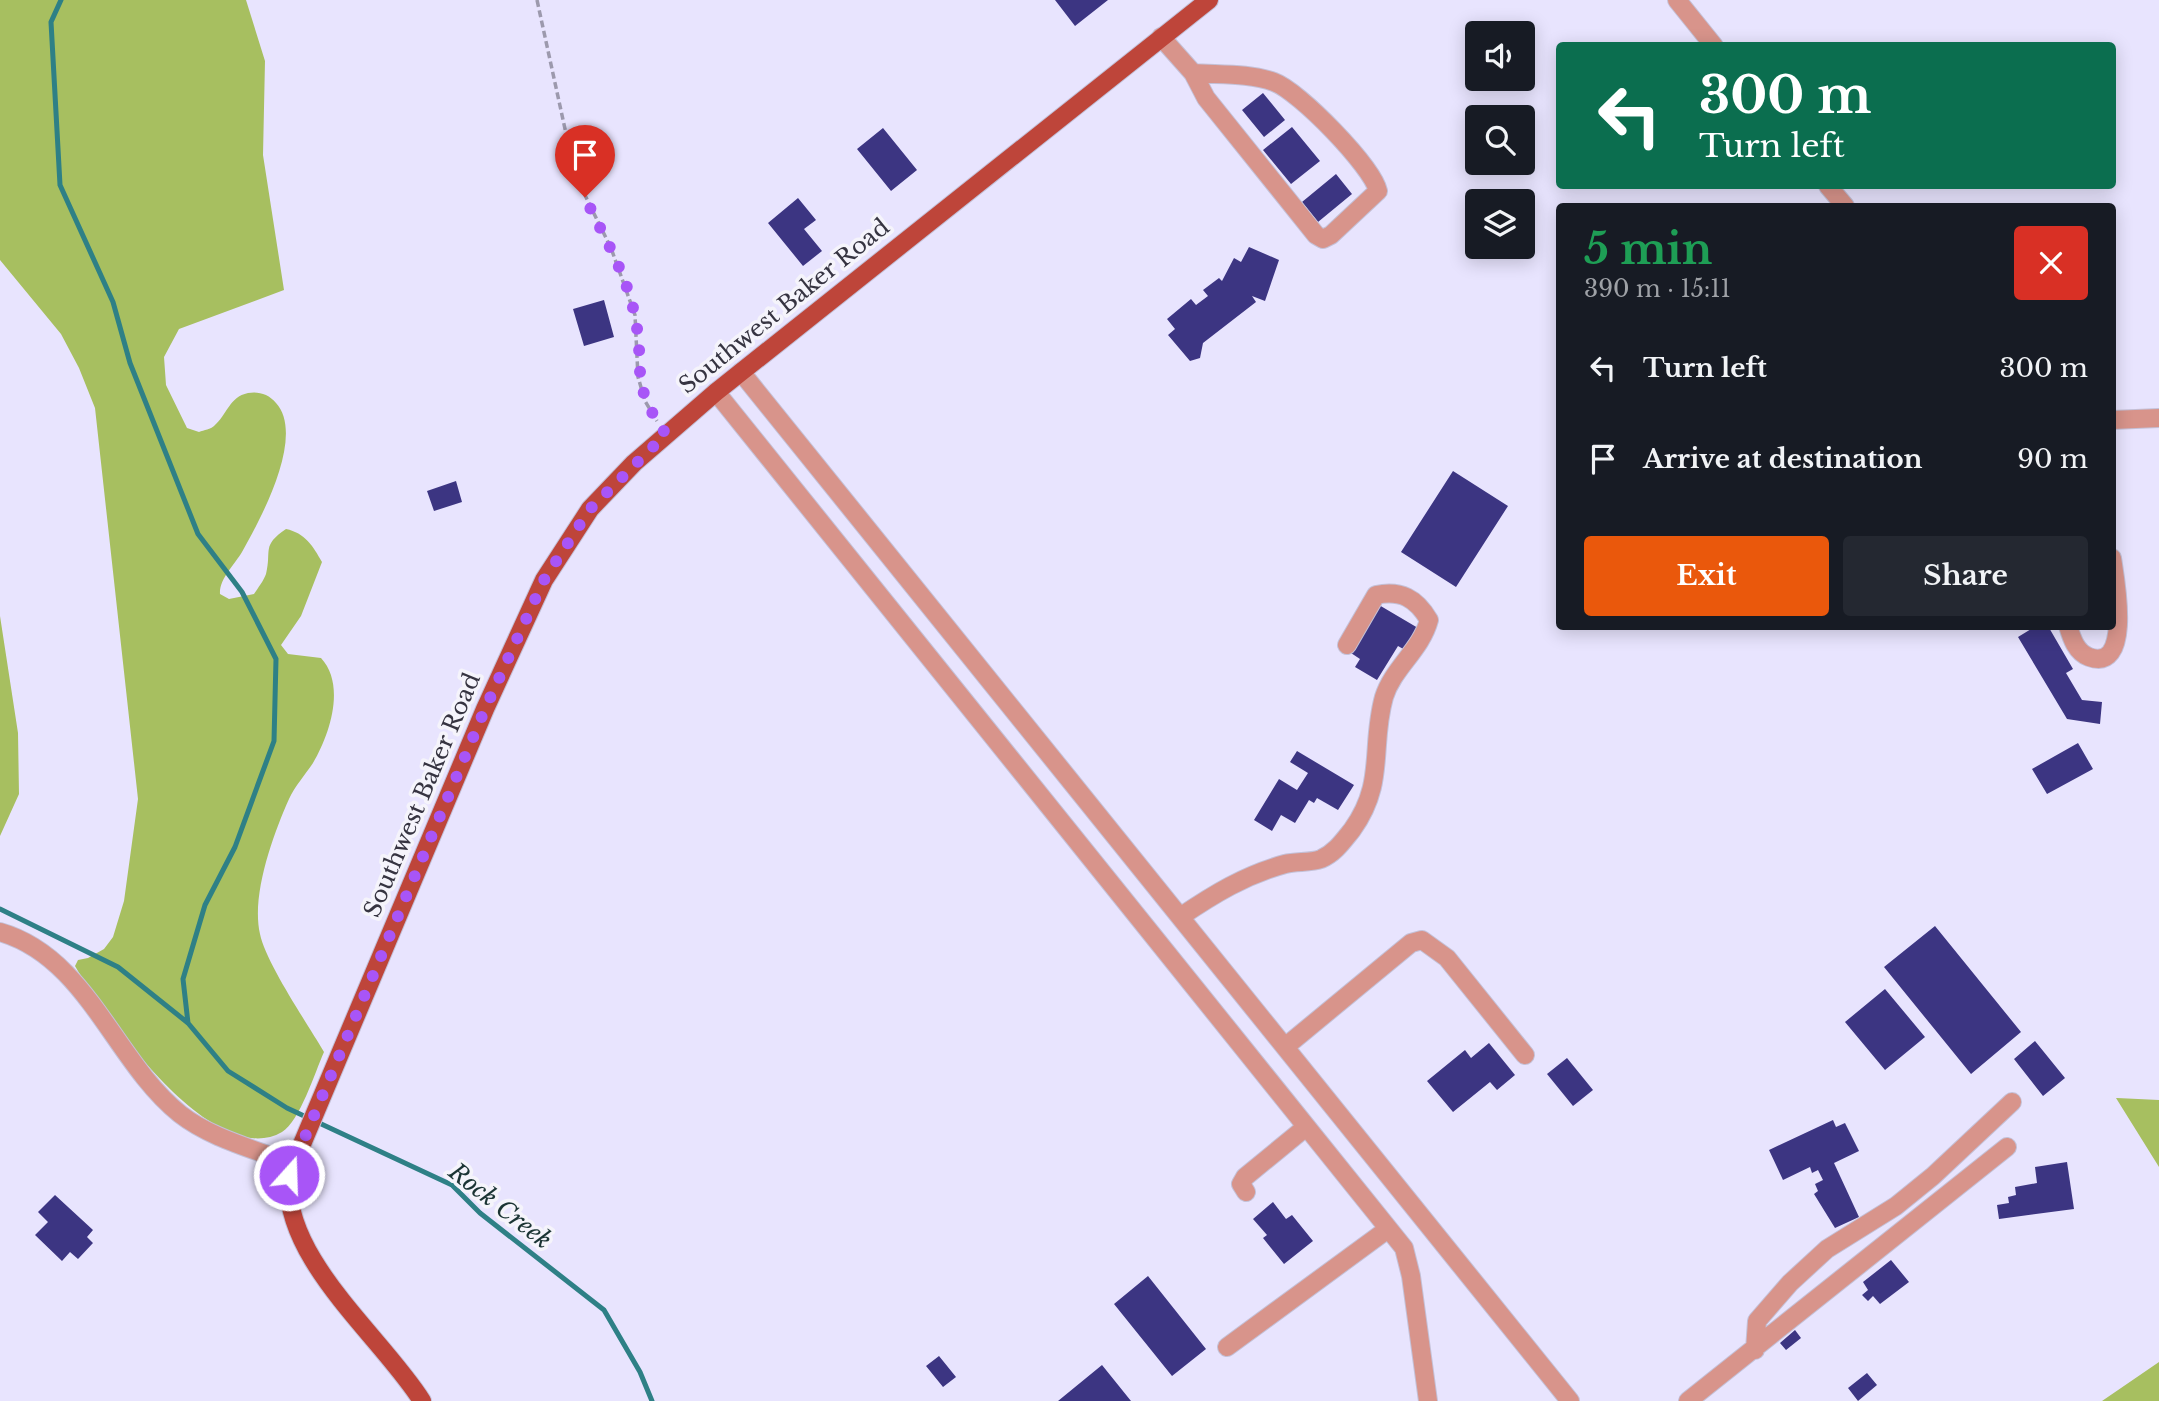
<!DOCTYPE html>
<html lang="en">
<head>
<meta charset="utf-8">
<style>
  :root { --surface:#171b24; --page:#242831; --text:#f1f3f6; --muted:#9ea1a6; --accent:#ea580c }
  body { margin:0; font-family:"Libre Baskerville",serif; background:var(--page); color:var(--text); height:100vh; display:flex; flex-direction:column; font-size:26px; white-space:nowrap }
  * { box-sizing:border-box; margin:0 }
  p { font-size:23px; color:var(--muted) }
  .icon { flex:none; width:38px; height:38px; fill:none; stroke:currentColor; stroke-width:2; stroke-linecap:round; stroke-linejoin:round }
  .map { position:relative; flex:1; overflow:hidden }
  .side { position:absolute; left:1556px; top:203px; width:560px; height:427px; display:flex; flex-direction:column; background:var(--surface); border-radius:7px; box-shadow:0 4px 18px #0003 }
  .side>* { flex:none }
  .guide { position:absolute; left:1556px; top:42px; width:560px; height:147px; border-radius:7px; box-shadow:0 4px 18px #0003; background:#0b6e4f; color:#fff; overflow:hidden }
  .controls { position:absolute; left:1465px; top:21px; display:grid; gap:14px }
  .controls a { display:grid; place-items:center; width:70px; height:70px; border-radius:7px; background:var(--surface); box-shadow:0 4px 18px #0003; font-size:35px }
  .pin { position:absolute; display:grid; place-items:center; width:60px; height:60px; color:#fff; margin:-72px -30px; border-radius:50% 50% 50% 0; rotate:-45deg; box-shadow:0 0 7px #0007 }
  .pin .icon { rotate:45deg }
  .me { position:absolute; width:77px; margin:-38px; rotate:20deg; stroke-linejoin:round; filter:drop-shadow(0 0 5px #0008) }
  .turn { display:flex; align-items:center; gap:24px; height:147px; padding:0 28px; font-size:32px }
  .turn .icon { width:91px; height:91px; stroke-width:2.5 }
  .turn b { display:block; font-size:49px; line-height:60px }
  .round { display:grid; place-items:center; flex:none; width:74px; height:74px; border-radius:7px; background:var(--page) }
  .headline { display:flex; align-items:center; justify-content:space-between; height:119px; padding:0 28px }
  h1 { font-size:42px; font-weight:800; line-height:52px; color:#1e9e55 }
  .action { display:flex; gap:14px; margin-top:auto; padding:14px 28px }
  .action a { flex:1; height:80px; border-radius:7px; background:var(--accent); color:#fff; font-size:28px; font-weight:800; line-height:80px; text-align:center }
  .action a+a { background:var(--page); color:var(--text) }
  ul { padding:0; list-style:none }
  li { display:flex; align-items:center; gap:21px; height:91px; padding:0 28px }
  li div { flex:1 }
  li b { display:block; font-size:26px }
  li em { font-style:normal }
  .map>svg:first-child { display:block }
</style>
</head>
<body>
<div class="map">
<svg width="2159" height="1401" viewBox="0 0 2159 1401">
  <rect width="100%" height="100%" fill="#e8e4fe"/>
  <path fill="#a7bf60" d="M0,0h246l19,61 -2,94 21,135 -105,39 -15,28 2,28 21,43 12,4c5,-2 12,-3 15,-6 13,-11 15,-29 34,-33 10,-2 21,1 28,10 30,33 -16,117 -34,149 -7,12 -23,27 -22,42l9,5 25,-5c4,-6 10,-14 12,-20 6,-24 -5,-28 20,-45 19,4 27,17 36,33l-21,54 -20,29 7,9 33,4c25,27 9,76 -8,105 -8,12 -18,23 -24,36 -16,36 -38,96 -29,135 6,29 47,89 64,118 -9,20 -24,69 -42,80 -69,40 -178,-117 -207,-166l3,-6 10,-2 16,-9 9,-12 11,-36 14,-102 -43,-391 -16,-40 -18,-34 -61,-74z
    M0,616l18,117 1,61 -19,42z
    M2117,1098l42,2v67l-43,-69z
    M2159,1362v39h-57z"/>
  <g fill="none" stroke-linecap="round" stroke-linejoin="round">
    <path stroke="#2e8086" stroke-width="5" d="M61,0l-10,22 9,163 53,117 17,61 68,171 44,58 34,67 -2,82 -39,106 -30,58 -22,74 5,44
      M0,909l118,58 70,56 40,48 59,37 165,77 28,28 124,97 36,62 12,29"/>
  </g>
  <path fill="#3c3582" d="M1055,0h53l-33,26z
    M1263,93l22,27 -21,17 -22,-27z
    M1292,127l28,34 -29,23 -28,-34z
    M883,128l34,42 -26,21 -34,-42z
    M1336,174l16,20 -34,28 -16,-20z
    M798,198l18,22 -12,9 18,22 -19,15 -35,-43z
    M1249,247l30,13 -14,41 -13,-5 4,6 -53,41 -3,15 -10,3 -22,-26 7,-6 -8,-10 24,-20 5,6 12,-9 -5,-6 16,-12 3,3 12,-23 7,4z
    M604,300l10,37 -30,9 -11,-37z
    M1453,471l55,35 -52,81 -55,-35z
    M456,481l6,21 -28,9 -7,-20z
    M1379,605l39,23 -13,22 -7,-4 -21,34 -22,-13 5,-8 -9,-6z
    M2036,626h12l25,43 -7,4 16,27 20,2 -2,22 -33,-5 -49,-82z
    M2078,743l15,26 -46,25 -15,-25z
    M1297,751l57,34 -16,25 -21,-12 -3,5 -5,-3 -14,23 -14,-8 -9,16 -18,-11 25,-41 18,11 11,-17 -18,-11z
    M1935,926l86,106 -50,42 -87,-107z
    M1885,989l40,48 -40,33 -40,-48z
    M2035,1041l30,37 -22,18 -29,-37z
    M1489,1043l26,32 -18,15 -7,-8 -37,30 -26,-31 38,-31 6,8z
    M1567,1058l26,32 -20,16 -26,-32z
    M1833,1120l3,7 9,-4 14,28 -25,12 25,54 -24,11 -21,-34 4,-3 -3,-7 8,-4 -5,-10 -6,3 -2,-6 -27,13 -14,-30z
    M2067,1162l7,47 -75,10 -2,-14 12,-2 -1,-6 8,-2 -1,-8 22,-4 -2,-16z
    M55,1195l38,35 -6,7 6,6 -15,16 -8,-7 -8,9 -27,-26 13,-13 -10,-10z
    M1273,1202l13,17 6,-4 21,26 -29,23 -21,-26 4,-3 -14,-16z
    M1891,1260l18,22 -29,22 -7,-8 -5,5 -6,-6 6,-5 -5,-8z
    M1148,1276l58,73 -34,27 -58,-72z
    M1795,1330l6,8 -15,12 -6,-7z
    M939,1356l17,21 -13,10 -17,-21z
    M1102,1365l29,36h-73z
    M1867,1373l10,12 -19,16 -10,-13z"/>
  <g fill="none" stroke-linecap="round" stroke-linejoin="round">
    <defs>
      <path id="minor" d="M1677,0l37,46
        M1161,37l32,36 13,25 110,137 7,4 8,-4 47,-44c-6,-25 -79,-100 -104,-109 -25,-9 -55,-7 -81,-9
        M1828,186l17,20
        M741,372l829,1029
        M716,392l688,856 7,28 17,125
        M2112,420l47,-2
        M2068,626c4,13 8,26 21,31 44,16 26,-79 23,-99
        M1180,917c34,-23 65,-42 105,-53 11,-3 26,-1 36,-5 14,-6 22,-18 31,-29 34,-47 18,-83 32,-133 9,-29 37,-47 45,-77 -13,-22 -28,-30 -53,-25l-29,50
        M0,932c87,25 114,129 180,182 32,25 75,35 112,50
        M1285,1047l126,-104 11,-3 25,18 78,97
        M1246,1192l-5,-8 4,-7 61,-50
        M1227,1347l161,-118
        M1755,1350l2,-29 33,-38 37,-34 69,-43 37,-30 79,-74
        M1688,1401l319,-254"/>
      <path id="major" d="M422,1401c-40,-64 -142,-144 -133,-226l196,-466 59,-129 46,-71 44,-46 82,-71 493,-392"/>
    </defs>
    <use href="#minor" stroke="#c4c1d8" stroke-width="20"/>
    <use href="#major" stroke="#c4c1d8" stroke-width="20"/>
    <path stroke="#9c99ad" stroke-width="3.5" stroke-dasharray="7 3.5" stroke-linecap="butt" d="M537,0l38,175 36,73 24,67 3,62 7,24 12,20"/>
    <use href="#minor" stroke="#d8948b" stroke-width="18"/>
    <use href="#major" stroke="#be453a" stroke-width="18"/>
  </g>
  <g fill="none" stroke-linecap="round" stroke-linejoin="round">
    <path stroke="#a855f7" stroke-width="12" stroke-dasharray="0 21.6" d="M289,1175l196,-466 59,-129 46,-71 76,-75c-38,-53 -20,-63 -31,-117 -8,-43 -32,-81 -50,-120"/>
  </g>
  <g text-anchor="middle" stroke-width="7" stroke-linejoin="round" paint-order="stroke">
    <g font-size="23" fill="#363441" stroke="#f5f4fb">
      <text transform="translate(784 306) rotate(-39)" y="8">Southwest Baker Road</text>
      <text transform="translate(422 795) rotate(-67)" y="8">Southwest Baker Road</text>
    </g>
    <g font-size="24" font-style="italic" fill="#1b3434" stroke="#f5f4fb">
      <text transform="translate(500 1206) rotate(38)" y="8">Rock Creek</text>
    </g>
  </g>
</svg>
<div class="controls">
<a><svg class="icon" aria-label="sound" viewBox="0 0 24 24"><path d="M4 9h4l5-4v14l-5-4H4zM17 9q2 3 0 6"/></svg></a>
<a><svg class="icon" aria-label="search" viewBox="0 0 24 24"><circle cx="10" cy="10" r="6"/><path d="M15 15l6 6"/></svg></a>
<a><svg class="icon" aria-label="layers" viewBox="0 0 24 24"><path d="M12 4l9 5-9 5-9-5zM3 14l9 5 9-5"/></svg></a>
</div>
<div class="pin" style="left:585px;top:197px;background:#d93025"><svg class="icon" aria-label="arrive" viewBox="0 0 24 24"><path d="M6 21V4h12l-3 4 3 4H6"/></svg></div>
<svg class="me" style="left:289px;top:1175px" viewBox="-20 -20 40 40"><circle r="17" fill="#a855f7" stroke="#fff" stroke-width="3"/><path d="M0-11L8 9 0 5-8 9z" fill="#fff"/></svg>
<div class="guide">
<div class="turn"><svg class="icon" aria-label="left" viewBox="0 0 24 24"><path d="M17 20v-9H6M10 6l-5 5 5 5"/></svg><div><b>300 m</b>Turn left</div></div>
</div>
<section class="side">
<div class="headline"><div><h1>5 min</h1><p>390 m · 15:11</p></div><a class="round" style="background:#d93025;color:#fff"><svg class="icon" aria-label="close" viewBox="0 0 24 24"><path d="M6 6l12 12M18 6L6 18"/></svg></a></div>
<ul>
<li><svg class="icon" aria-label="left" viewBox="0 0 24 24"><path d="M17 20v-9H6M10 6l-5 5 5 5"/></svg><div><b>Turn left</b></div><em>300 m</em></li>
<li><svg class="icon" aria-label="arrive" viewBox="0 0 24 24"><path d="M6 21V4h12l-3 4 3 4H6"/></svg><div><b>Arrive at destination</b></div><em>90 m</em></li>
</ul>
<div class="action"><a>Exit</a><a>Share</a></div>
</section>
</div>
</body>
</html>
